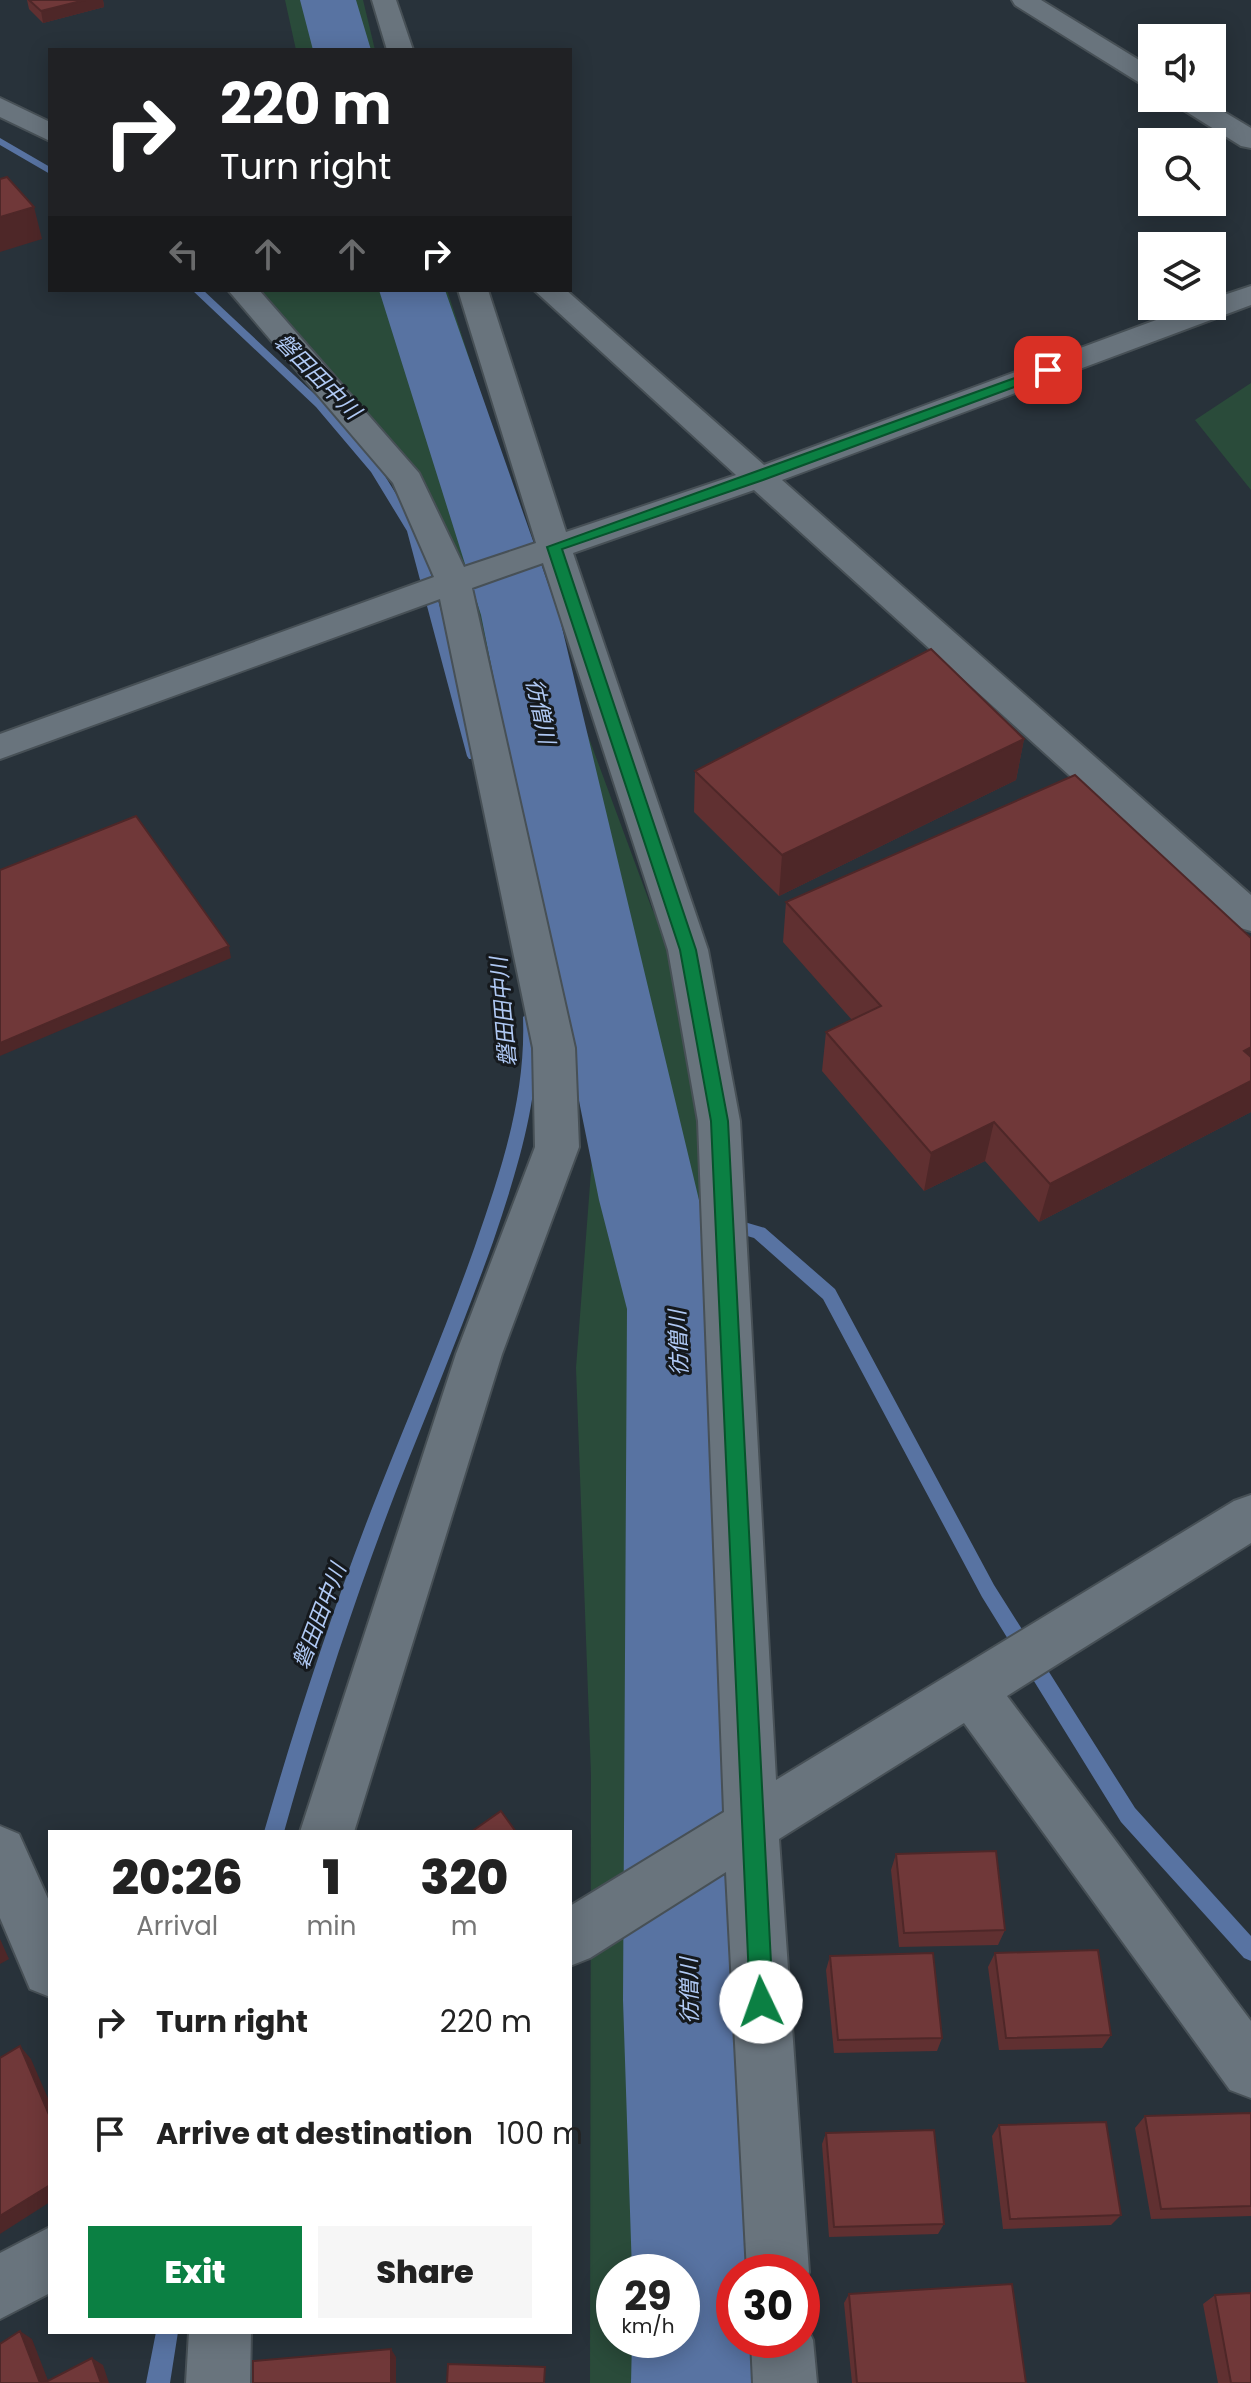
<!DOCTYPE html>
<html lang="en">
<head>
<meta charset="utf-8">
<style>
  :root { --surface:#fff; --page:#f6f6f6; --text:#222; --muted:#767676; --accent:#0b8043 }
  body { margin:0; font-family:Poppins,"Noto Sans JP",sans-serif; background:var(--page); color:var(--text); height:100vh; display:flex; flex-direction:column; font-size:30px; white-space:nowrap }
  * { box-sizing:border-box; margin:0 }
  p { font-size:26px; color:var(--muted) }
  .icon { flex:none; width:44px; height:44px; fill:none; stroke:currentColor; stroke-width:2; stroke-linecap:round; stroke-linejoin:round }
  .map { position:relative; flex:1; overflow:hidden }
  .panel { position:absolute; left:48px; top:1830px; width:524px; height:504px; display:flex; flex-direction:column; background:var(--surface); border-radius:0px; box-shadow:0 4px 20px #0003 }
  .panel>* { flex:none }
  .top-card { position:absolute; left:48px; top:48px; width:524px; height:244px; border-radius:0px; box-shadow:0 4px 20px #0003; background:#202124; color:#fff; overflow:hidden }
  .tools { position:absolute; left:1138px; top:24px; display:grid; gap:16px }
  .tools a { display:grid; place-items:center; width:88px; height:88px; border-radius:0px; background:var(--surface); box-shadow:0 4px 20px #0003; font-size:40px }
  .speed { position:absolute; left:596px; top:2254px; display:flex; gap:16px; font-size:40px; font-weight:700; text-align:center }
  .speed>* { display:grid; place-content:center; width:104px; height:104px; border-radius:50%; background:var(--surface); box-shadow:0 4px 20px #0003; line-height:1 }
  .speed small { font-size:20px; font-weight:400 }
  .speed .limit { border:12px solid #d22; background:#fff; color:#111 }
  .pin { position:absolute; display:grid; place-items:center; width:68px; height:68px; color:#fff; margin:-34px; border-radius:16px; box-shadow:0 4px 12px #0006 }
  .me { position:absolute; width:88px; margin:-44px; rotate:357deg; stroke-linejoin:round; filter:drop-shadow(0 0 6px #0008) }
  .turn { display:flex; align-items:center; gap:28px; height:168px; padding:0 40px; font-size:36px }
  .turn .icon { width:104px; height:104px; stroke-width:2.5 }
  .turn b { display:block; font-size:56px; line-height:68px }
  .lanes { display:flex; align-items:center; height:76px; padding:0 40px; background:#0003; justify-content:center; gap:40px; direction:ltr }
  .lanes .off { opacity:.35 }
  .eta { display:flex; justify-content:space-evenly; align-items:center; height:136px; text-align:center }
  .eta b { font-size:48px; font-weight:800; line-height:56px }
  .action { display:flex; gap:16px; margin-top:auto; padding:16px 40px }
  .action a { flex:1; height:92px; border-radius:0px; background:var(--accent); color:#fff; font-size:32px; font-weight:800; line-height:92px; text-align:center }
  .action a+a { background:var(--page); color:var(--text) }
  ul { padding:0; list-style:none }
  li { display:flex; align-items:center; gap:24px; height:112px; padding:0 40px }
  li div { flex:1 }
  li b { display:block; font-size:30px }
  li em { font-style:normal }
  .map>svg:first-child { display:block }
</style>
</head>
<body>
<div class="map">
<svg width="1251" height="2383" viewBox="0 0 1251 2383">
  <rect width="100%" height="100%" fill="#28323a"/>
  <path fill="#2a4b3a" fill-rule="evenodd" d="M285,0h78l12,50h-79z
    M259,290h188l96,293 40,139 69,187 43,79 83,1284h-44v68h48l3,43h-195l1,-609 -15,-406 20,-262 -188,-626zM614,2272h68v68h-68z
    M1251,383v107l-56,-70z"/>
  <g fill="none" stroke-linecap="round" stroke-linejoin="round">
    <path fill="#5873a2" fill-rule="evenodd" d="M0,138l50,29v7l-50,-29z
      M192,290h11l121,113 56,65 39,63 62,225 -2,3h-10l-2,-3 -60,-225 -36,-59 -55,-65z
      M530,1011l7,6c4,79 -19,151 -44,225 -30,84 -64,166 -97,249 -43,112 -80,226 -112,341h-20c34,-117 71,-231 116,-344 32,-80 66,-160 95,-242 26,-75 51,-149 48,-229z
      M649,1194l116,34 70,61 159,296 141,223 116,128v25l-7,-3 -123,-136 -139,-225 -159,-298 -69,-61 -111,-33 -2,-5 2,-5z
      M156,2332h22l-8,51h-24z"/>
    <path fill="#5873a2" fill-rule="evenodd" d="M300,0h56l15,50h-58z
      M379,290h66l114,325 140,585 32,109 22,691 19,272h-38v68h40l1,43h-144l1,-43h50v-68h-50l-9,-272 4,-691 -28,-109 -118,-585z"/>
    <defs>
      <path id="minor" d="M372,0h24l17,50h-26z
        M1012,0h29l111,68v19l-9,-2 -128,-80z
        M0,98l50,24v19l-50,-24z
        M1170,98h31l50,30v20l-10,-2 -67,-42z
        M1251,286v19l-469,175 469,415v36l-14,-4 -483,-437 -181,63 135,397 32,171 36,659 458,-279 17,-6v48l-244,153 244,325v77l-21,-8 -266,-367 -185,116 30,433 -7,16v-16h-55l-21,-400 -136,86 -20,8v-60l154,-94 -26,-691 -30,-171 -125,-387 -71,25 103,460 4,99 -77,207 -148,478h-54l156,-478 79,-207 -2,-99 -93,-449 -440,160v-25l434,-157 -41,-94 -165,-193h31l160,183 45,94 72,-24 -78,-253h30l78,242 170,-57 -202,-185h32l198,175 430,-159h18v-7z
        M0,1826l19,8 31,69v94l-20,-8 -30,-71z
        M50,2227v66l-50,26v-66z
        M802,2317l11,23 4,43h-64l-2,-43h51z
        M189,2332h62l-1,51h-64z"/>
    </defs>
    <use href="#minor" stroke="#475056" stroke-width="4"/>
    <use href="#minor" fill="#69747d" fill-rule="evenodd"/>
  </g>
  <path fill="#603031" d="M27,0h76l1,7 -61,16 -14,-14z
    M1024,739l-8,41 -237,116 -85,-84 1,-41z
    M786,902l465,36v174l-212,110 -54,-61 -61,30 -102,-120 4,-39 26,-12 -69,-78z
    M896,1854l109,76 -7,15 -99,2 -8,-77z
    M995,1953l116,82 -9,13 -103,2 -11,-83z
    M830,1956l112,82 -5,13 -103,2 -8,-83z
    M1251,2113v103l-100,3 -16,-91 10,-12z
    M999,2125l122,90 -10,10 -108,4 -11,-93z
    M826,2133l118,91 -6,10 -109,3 -7,-93z
    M849,2294l177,89h-174l-8,-80z
    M1215,2295l36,88h-33l-15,-79z"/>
  <path fill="#4e2728" d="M85,0h18l1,7 -61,16 -2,-12z
    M34,207l8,32 -42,13v-35z
    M1024,739l-8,41 -237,116 3,-41z
    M229,946l2,12 -231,98v-13z
    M1251,1047v32l-7,-28z
    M1251,1081v31l-212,110 11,-38z
    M994,1122l-9,39 -61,30 7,-38z
    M0,1939l9,20 -9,5z
    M20,2046l11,13 19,44v14z
    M50,2185v17l-50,32v-18z
    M20,2331l12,8 17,44h-9z
    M391,2349l5,8v26h-5z
    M92,2358l11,7 6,18h-8z"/>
  <path fill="#703839" stroke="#4e2728" stroke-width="2" d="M29,0h56l-44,11z
    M7,177l27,30 -34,10v-38z
    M931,649l93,90 -242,116 -87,-84z
    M1075,775l176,163v109l-7,4 7,6v24l-201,103 -56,-62 -63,31 -105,-121 55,-26 -95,-104z
    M136,816l93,130 -229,97v-173z
    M501,1811l15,21h-45z
    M996,1851l9,79 -101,3 -8,-79z
    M1098,1950l13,85 -105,3 -11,-85z
    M933,1953l9,85 -104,2 -8,-84z
    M20,2046l30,71v68l-50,31v-158z
    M1251,2113v93l-90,3 -16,-93z
    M1106,2122l15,93 -111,4 -11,-94z
    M934,2130l10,94 -110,3 -8,-94z
    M1012,2284l14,99h-169l-8,-89z
    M1251,2293v90h-20l-16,-88z
    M20,2331l20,52h-40v-39z
    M391,2349v34h-138v-22z
    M92,2358l9,25h-57z
    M448,2364l97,3 -1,16h-97z"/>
  <path fill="#0b8043" stroke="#07532c" stroke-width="2" d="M1048,366l4,1v6l-289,107 -201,69 134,401 32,171 45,881 -3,8 -9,3 -8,-3 -3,-8 -39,-881 -31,-171 -133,-403z"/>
  <g text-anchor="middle" stroke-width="6" stroke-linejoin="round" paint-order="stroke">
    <g font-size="22" font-style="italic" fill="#b0c9f4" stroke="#15191d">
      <text transform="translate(318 376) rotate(45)" y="8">磐田田中川</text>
      <text transform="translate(541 711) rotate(78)" y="8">彷僧川</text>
      <text transform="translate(503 1012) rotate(-95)" y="8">磐田田中川</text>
      <text transform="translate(678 1343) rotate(-92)" y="8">彷僧川</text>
      <text transform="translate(319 1616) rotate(-69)" y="8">磐田田中川</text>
      <text transform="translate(689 1991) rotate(-91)" y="8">彷僧川</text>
    </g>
  </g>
</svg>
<div class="tools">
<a><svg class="icon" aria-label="sound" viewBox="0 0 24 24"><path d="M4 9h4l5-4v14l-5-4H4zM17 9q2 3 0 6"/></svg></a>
<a><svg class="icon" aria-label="search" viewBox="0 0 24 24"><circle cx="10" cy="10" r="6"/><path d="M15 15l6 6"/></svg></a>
<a><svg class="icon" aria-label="layers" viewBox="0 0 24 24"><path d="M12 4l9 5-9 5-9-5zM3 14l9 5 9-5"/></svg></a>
</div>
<div class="speed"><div>29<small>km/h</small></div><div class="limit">30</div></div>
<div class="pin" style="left:1048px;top:370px;background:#d93025"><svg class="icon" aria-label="arrive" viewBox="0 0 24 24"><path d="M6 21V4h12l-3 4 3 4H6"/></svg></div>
<svg class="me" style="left:761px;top:2002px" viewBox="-20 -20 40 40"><circle r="19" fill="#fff"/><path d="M0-13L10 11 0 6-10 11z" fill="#0b8043"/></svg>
<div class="top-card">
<div class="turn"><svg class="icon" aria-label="right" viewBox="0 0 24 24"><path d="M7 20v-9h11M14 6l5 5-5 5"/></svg><div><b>220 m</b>Turn right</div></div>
<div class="lanes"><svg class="icon off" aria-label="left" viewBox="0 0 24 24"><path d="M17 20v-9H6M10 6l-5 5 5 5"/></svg><svg class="icon off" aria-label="ahead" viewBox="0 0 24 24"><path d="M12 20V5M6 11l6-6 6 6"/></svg><svg class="icon off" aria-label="ahead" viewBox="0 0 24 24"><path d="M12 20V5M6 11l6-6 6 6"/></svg><svg class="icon" aria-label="right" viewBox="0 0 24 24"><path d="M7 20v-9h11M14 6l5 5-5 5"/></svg></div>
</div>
<section class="panel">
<div class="eta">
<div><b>20:26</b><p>Arrival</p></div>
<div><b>1</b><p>min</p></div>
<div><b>320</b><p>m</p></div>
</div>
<ul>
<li><svg class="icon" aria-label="right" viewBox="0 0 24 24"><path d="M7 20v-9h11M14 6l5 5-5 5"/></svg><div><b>Turn right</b></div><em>220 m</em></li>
<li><svg class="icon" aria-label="arrive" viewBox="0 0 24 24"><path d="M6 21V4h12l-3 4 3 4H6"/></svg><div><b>Arrive at destination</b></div><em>100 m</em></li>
</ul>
<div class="action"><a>Exit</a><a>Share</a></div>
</section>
</div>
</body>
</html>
